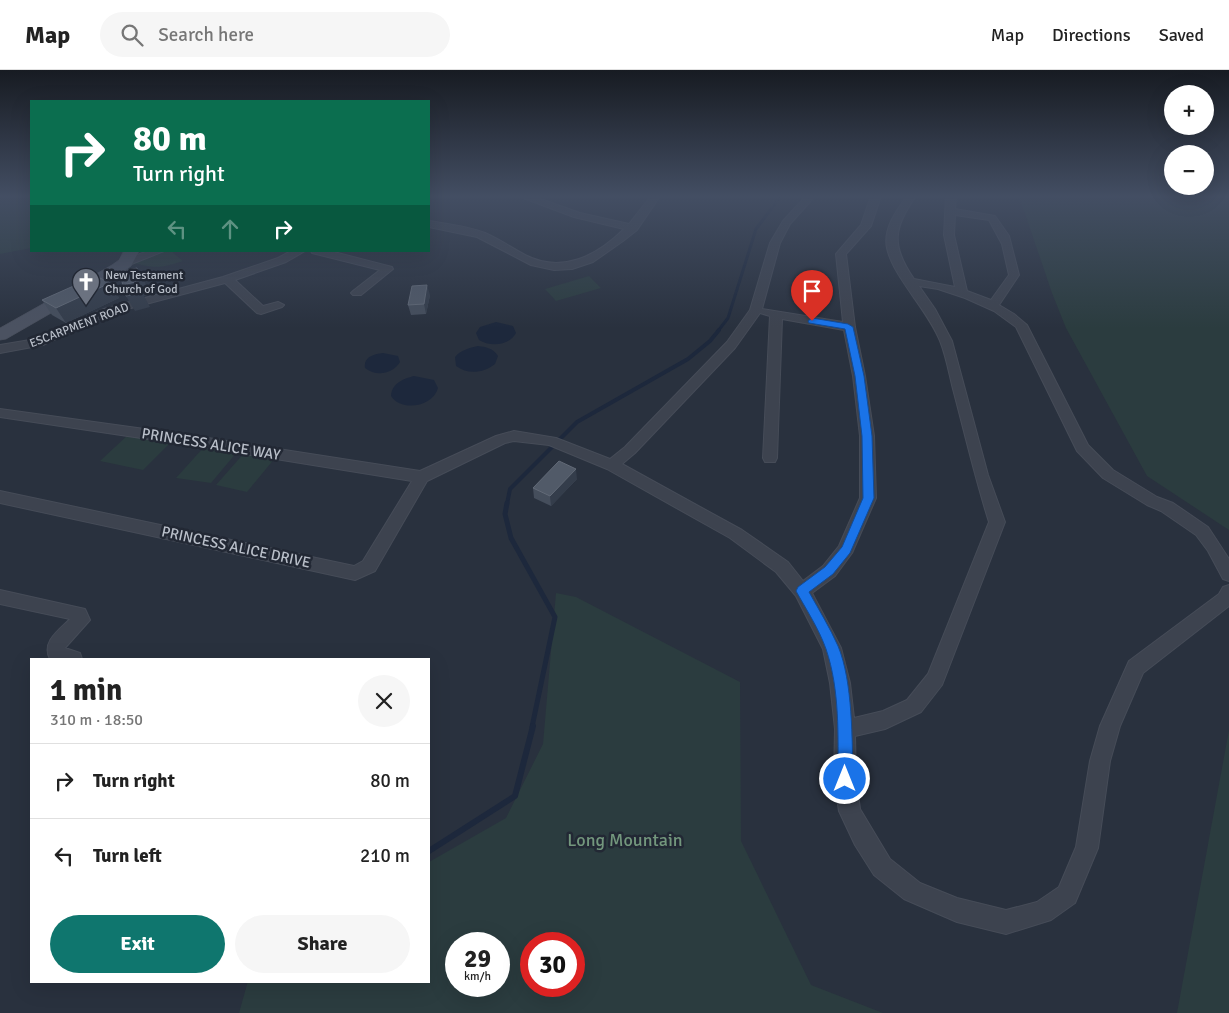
<!DOCTYPE html>
<html lang="en">
<head>
<meta charset="utf-8">
<style>
  :root { --surface:#fff; --page:#f6f6f6; --text:#222; --muted:#767676; --line:#e0e0e0; --accent:#0f766e }
  body { margin:0; font-family:Signika,sans-serif; background:var(--page); color:var(--text); height:100vh; display:flex; flex-direction:column; font-size:19px; white-space:nowrap }
  * { box-sizing:border-box; margin:0 }
  p { font-size:16px; color:var(--muted) }
  .icon { flex:none; width:28px; height:28px; fill:none; stroke:currentColor; stroke-width:2; stroke-linecap:round; stroke-linejoin:round }
  .map { position:relative; flex:1; overflow:hidden }
  .panel { position:absolute; left:30px; top:588px; width:400px; height:325px; display:flex; flex-direction:column; background:var(--surface); border-radius:0px; box-shadow:0 5px 20px #0002 }
  .panel>* { flex:none }
  .hud { position:absolute; left:30px; top:30px; width:400px; height:152px; border-radius:0px; box-shadow:0 5px 20px #0002; background:#0b6e4f; color:#fff; overflow:hidden }
  .controls { position:absolute; left:1164px; top:15px; display:grid; gap:10px }
  .controls a { display:grid; place-items:center; width:50px; height:50px; border-radius:50%; background:var(--surface); box-shadow:0 5px 20px #0002; font-size:25px }
  .speed { position:absolute; left:445px; top:862px; display:flex; gap:10px; font-size:25px; font-weight:700; text-align:center }
  .speed>* { display:grid; place-content:center; width:65px; height:65px; border-radius:50%; background:var(--surface); box-shadow:0 5px 20px #0002; line-height:1 }
  .speed small { font-size:12px; font-weight:400 }
  .speed .limit { border:8px solid #d22; background:#fff; color:#111 }
  .pin { position:absolute; display:grid; place-items:center; width:42px; height:42px; color:#fff; margin:-51px -21px; border-radius:50% 50% 50% 0; rotate:-45deg; box-shadow:0 0 5px #0007 }
  .pin .icon { rotate:45deg }
  .me { position:absolute; width:55px; margin:-28px; rotate:0deg; stroke-linejoin:round; filter:drop-shadow(0 0 4px #0008) }
  .turn { display:flex; align-items:center; gap:18px; height:105px; padding:0 20px; font-size:22px }
  .turn .icon { width:65px; height:65px; stroke-width:2.5 }
  .turn b { display:block; font-size:35px; line-height:42px }
  .lanes { display:flex; align-items:center; height:48px; padding:0 20px; background:#0003; justify-content:center; gap:25px; direction:ltr }
  .lanes .off { opacity:.35 }
  .round { display:grid; place-items:center; flex:none; width:52px; height:52px; border-radius:26px; background:var(--page) }
  .overview { display:flex; align-items:center; justify-content:space-between; height:85px; padding:0 20px }
  h1 { font-size:30px; font-weight:700; line-height:38px }
  .cta { display:flex; gap:10px; margin-top:auto; padding:10px 20px }
  .cta a { flex:1; height:58px; border-radius:30px; background:var(--accent); color:#fff; font-size:20px; font-weight:700; line-height:58px; text-align:center }
  .cta a+a { background:var(--page); color:var(--text) }
  ul { padding:0; list-style:none }
  li { display:flex; align-items:center; gap:15px; height:75px; padding:0 20px; border-top:1px solid var(--line) }
  li div { flex:1 }
  li b { display:block; font-size:19px }
  li em { font-style:normal }
  header { display:flex; align-items:center; gap:30px; box-sizing:border-box; height:70px; padding:0 25px; background:var(--surface); border-bottom:1px solid var(--line) }
  header strong { font-size:24px }
  nav { display:flex; gap:28px; margin-inline-start:auto; font-size:18px }
  .search { width:350px; height:45px; background:var(--page); display:flex; align-items:center; gap:12px; box-sizing:border-box; padding:0 18px; border-radius:28px; color:var(--muted); font-size:19px }
  .map>svg:first-child { display:block }
</style>
</head>
<body>
<header>
<strong>Map</strong>
<div class="search"><svg class="icon" aria-label="search" viewBox="0 0 24 24"><circle cx="10" cy="10" r="6"/><path d="M15 15l6 6"/></svg>Search here</div>
<nav><a>Map</a><a>Directions</a><a>Saved</a></nav>
</header>
<div class="map">
<svg width="1229" height="943" viewBox="0 0 1229 943">
  <rect width="100%" height="100%" fill="#29313e"/>
  <path fill="#2b3c3f" fill-rule="evenodd" d="M0,126h31v52l-31,6z
    M1019,126h210v334l-82,-54 -81,-148 -14,-35z
    M157,181h14l12,10c-21,7 -30,8 -52,1z
    M589,206l12,12 -45,13 -11,-12z
    M129,364l42,8 -28,28 -43,-9z
    M204,377l33,5 -26,31 -35,-5z
    M245,382l30,6 -28,34 -31,-7z
    M556,523l20,4 164,85 1,159 70,144 72,28h-644l9,-32h181v-119l77,-44 37,-74zM456,874h43v42h-43zM531,874h43v42h-43z
    M1229,660v283h-52z"/>
  <path fill="#1d283c" d="M496,252l17,4 3,7c-7,13 -26,14 -37,7l-3,-7 4,-6z
    M478,276c8,1 15,2 20,10l-3,8c-11,9 -27,11 -39,2l-1,-9c6,-7 14,-9 23,-11z
    M383,283l15,3 2,6c-7,12 -24,15 -35,6 -2,-11 9,-14 18,-15z
    M414,306l20,4 4,8c-5,19 -37,24 -47,8 1,-13 12,-17 23,-20z"/>
  <g fill="none" stroke-linecap="round" stroke-linejoin="round">
    <path stroke="#1d283c" stroke-width="3" d="M718,261l10,-13 28,-89 25,-33"/>
    <path stroke="#1d283c" stroke-width="4" d="M507,434l3,-15 67,-67 111,-63 22,-18 9,-11"/>
    <path stroke="#1d283c" stroke-width="5" d="M507,433l-2,11 6,24 44,79 -23,110"/>
    <path stroke="#1d283c" stroke-width="6" d="M429,781l86,-55 18,-70"/>
    <defs>
      <path id="street" d="M518,126h14l48,17 49,11 22,-28h9l-23,34 -14,11 -30,21 -21,7 -18,1 -23,-5 -54,-28 -48,-10v-6c19,3 38,5 56,12 14,6 27,15 40,22 37,19 72,1 99,-26l-50,-12z
        M806,126h9l-25,28 -10,19 -18,66 81,13 -7,-68 25,-29 10,-29h10l-10,30 -25,28 9,73 10,49 9,60 2,62 -24,55 -17,23 -23,17 29,55 9,35 4,35 29,-7 24,-11 21,-26 61,-152c-14,-44 -24,-88 -36,-133 -4,-16 -7,-33 -13,-48 -12,-31 -47,-64 -53,-93 -4,-19 9,-37 20,-52h9c-23,32 -25,50 -2,83l41,8 -11,-52 2,-39h10l-1,13 40,7 14,20 10,39 -20,30 15,9 13,11 61,120 25,25 44,27 16,6 35,24 21,32v22l-6,-2 -15,-28 -12,-16 -35,-24 -14,-6 -44,-27 -26,-27 -61,-124 -22,-16 -29,-13 -27,-9 -19,-3 16,23 17,32 36,134 17,47 -63,163 -21,27 -36,17 -30,7 1,43 4,30 30,50 30,24 37,15 49,12 31,-8 22,-15 17,-40 14,-86 10,-35 29,-65 90,-67 4,-7 6,-2v21l-86,67 -23,53 -10,35 -12,87 -23,55 -24,17 -45,14 -49,-12 -53,-23 -30,-24 -19,-30 -16,-34 -5,-32 1,-50 -5,-46 -7,-34 -27,-53 -20,-24 -46,-34 -123,-69 -58,-24 -35,-4 -9,2 -78,38 -52,90 -20,9 -355,-77v-12l354,75 9,-5 49,-80 -217,-35 -195,-29v-8l195,27 225,35 76,-35 18,-5 42,7 54,21 15,-12 102,-105 23,-32 20,-67 13,-22zM955,145l34,5 13,24 7,31 -18,25 -24,-9 -13,-56zM760,243l10,3 -7,142 2,4h10l2,-4 5,-139 62,11 9,46 7,60v62l-21,48 -16,20 -20,15 -15,-19 -46,-32 -120,-66 13,-11 100,-105z
        M148,181h16l-35,14 -4,1 -5,-3 1,-2z
        M291,181h14l-19,11 -51,18 28,26 15,-4 6,3 -2,2 -21,7 -4,-1 -32,-30 -113,30 -69,32 -43,8v-8l36,-6 68,-30 119,-32 55,-19z
        M311,181h19l62,16 1,2 -32,26h-8l-2,-2 2,-2 27,-21 -68,-17z
        M0,520l85,19 5,11 -25,28 15,5 2,6h-32c-9,-17 9,-29 20,-40l-70,-15z"/>
      <path id="secondary" d="M124,181h15l-8,15 -7,5 -118,68 -6,1v-12l112,-63 7,-5z"/>
    </defs>
    <use href="#street" stroke="#464c58" stroke-width="2"/>
    <use href="#secondary" stroke="#464c58" stroke-width="1"/>
    <use href="#street" fill="#3d434f" fill-rule="evenodd"/>
    <use href="#secondary" fill="#4b5261" fill-rule="evenodd"/>
  </g>
  <path fill="#454e5c" d="M110,213l9,15 -53,25 -14,-8 -10,-15z
    M430,225l-4,19 -15,1 -3,-10z
    M577,409l-26,27 -17,-8 -1,-10z"/>
  <path fill="#343d4b" d="M137,198l8,14 3,13 -4,1 6,11 -15,4 -9,-15 3,-1 -6,-10z
    M110,213l9,15 -53,25 -10,-15z
    M427,215l3,10 -4,19 -2,-10z
    M576,399l1,10 -26,27 -1,-10z"/>
  <path fill="#515a68" stroke="#626a77" d="M137,198l2,13 -16,4 -4,-13z
    M96,206l14,7 -54,25 -14,-8z
    M427,215l-3,19 -16,1 4,-19z
    M141,220v2l-15,4 -1,-2z
    M559,391l17,8 -26,27 -17,-8z"/>
  <linearGradient id="sky" x2="0" y2="1"><stop stop-color="#171b22"/><stop offset="0.49" stop-color="#434e63"/><stop offset="1" stop-color="#434e63" stop-opacity="0"/></linearGradient>
  <rect width="1229" height="258" fill="url(#sky)"/>
  <path fill="#1a73e8" stroke="#114b97" d="M812,248l36,6 5,3 11,49 8,60 2,62 -24,55 -17,21 -24,18c10,18 21,36 29,54 15,36 14,94 15,133l-3,5 -5,2 -5,-2 -2,-5c0,-43 2,-89 -12,-130 -7,-20 -20,-40 -30,-58l2,-4 27,-20 17,-20 21,-49 -1,-62 -7,-60 -10,-47 -36,-6 -1,-2z"/>
  <defs>
    <symbol id="church-pin" viewBox="-11 -11 22 30"><path d="M0 17L-7.5 6A9.5 9.5 0 1 1 7.5 6Z" fill="#6b7280" stroke="#222834"/><path d="M-1.2-6h2.4v3.5h3.3v2.4h-3.3V6h-2.4V-.1h-3.3v-2.4h3.3Z" fill="#fff"/></symbol>
  </defs>
  <g fill-rule="evenodd">
    <use href="#church-pin" x="70" y="196" width="32" height="43"/>
  </g>
  <g text-anchor="middle" stroke-width="5" stroke-linejoin="round" paint-order="stroke">
    <g font-size="12" fill="#b9bfc9" stroke="#222834" text-anchor="start">
      <text x="105" y="209">New Testament<tspan x="105" dy="14">Church of God</tspan></text>
    </g>
    <g font-size="12" fill="#b9bfc9" stroke="#222834">
      <text transform="translate(79 255) rotate(-21)" y="4">ESCARPMENT ROAD</text>
    </g>
    <g font-size="15" fill="#b9bfc9" stroke="#222834">
      <text transform="translate(211 374) rotate(9)" y="5">PRINCESS ALICE WAY</text>
      <text transform="translate(236 477) rotate(12)" y="5">PRINCESS ALICE DRIVE</text>
    </g>
    <g font-size="18" fill="#73977d" stroke="#222834">
      <text x="625" y="776">Long Mountain</text>
    </g>
  </g>
</svg>
<div class="controls">
<a>+</a>
<a>−</a>
</div>
<div class="speed"><div>29<small>km/h</small></div><div class="limit">30</div></div>
<div class="pin" style="left:812px;top:251px;background:#d93025"><svg class="icon" aria-label="arrive" viewBox="0 0 24 24"><path d="M6 21V4h12l-3 4 3 4H6"/></svg></div>
<svg class="me" style="left:845px;top:709px" viewBox="-20 -20 40 40"><circle r="17" fill="#1a73e8" stroke="#fff" stroke-width="3"/><path d="M0-11L8 9 0 5-8 9z" fill="#fff"/></svg>
<div class="hud">
<div class="turn"><svg class="icon" aria-label="right" viewBox="0 0 24 24"><path d="M7 20v-9h11M14 6l5 5-5 5"/></svg><div><b>80 m</b>Turn right</div></div>
<div class="lanes"><svg class="icon off" aria-label="left" viewBox="0 0 24 24"><path d="M17 20v-9H6M10 6l-5 5 5 5"/></svg><svg class="icon off" aria-label="ahead" viewBox="0 0 24 24"><path d="M12 20V5M6 11l6-6 6 6"/></svg><svg class="icon" aria-label="right" viewBox="0 0 24 24"><path d="M7 20v-9h11M14 6l5 5-5 5"/></svg></div>
</div>
<section class="panel">
<div class="overview"><div><h1>1 min</h1><p>310 m · 18:50</p></div><a class="round"><svg class="icon" aria-label="close" viewBox="0 0 24 24"><path d="M6 6l12 12M18 6L6 18"/></svg></a></div>
<ul>
<li><svg class="icon" aria-label="right" viewBox="0 0 24 24"><path d="M7 20v-9h11M14 6l5 5-5 5"/></svg><div><b>Turn right</b></div><em>80 m</em></li>
<li><svg class="icon" aria-label="left" viewBox="0 0 24 24"><path d="M17 20v-9H6M10 6l-5 5 5 5"/></svg><div><b>Turn left</b></div><em>210 m</em></li>
</ul>
<div class="cta"><a>Exit</a><a>Share</a></div>
</section>
</div>
</body>
</html>
